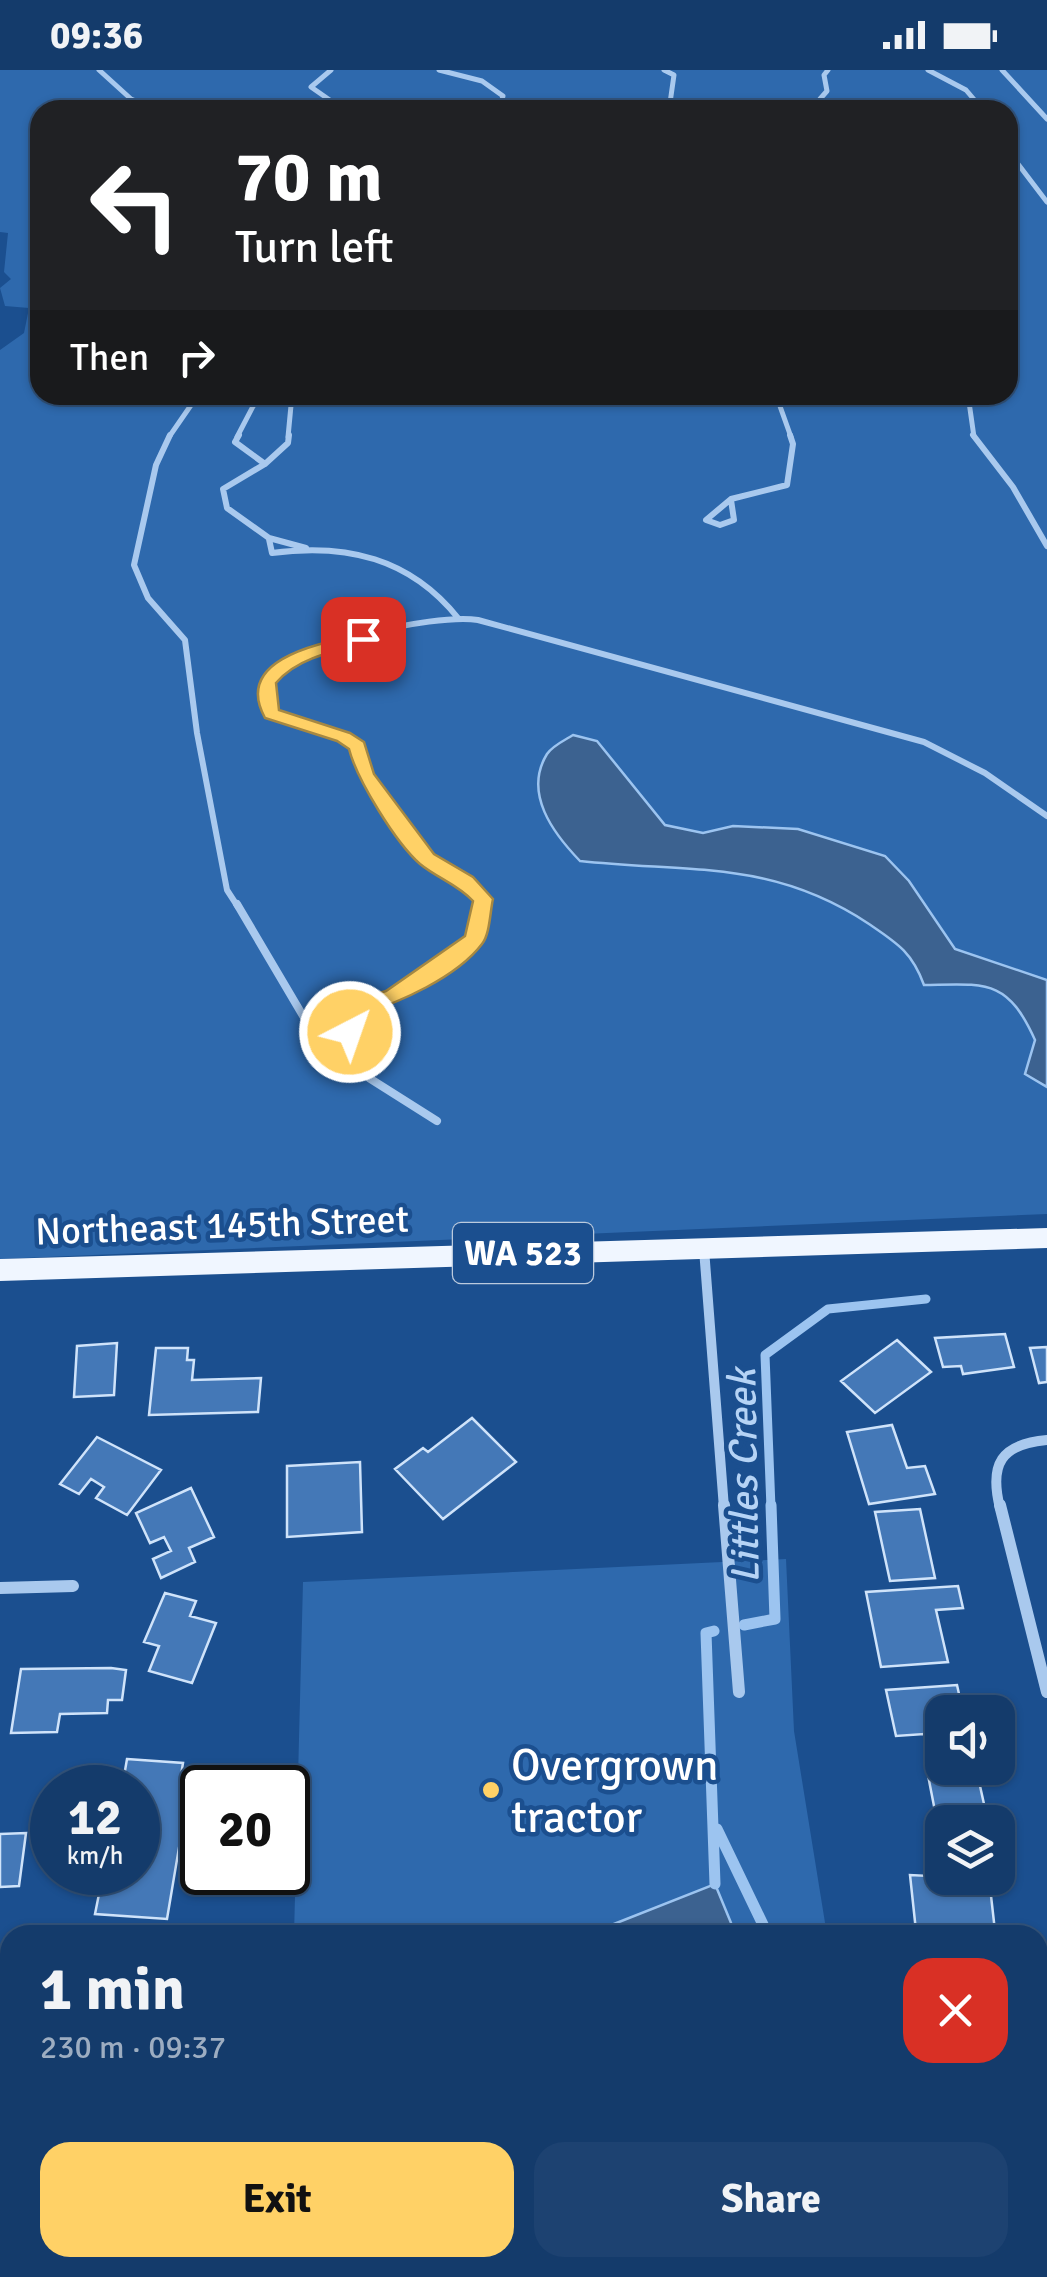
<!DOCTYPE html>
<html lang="en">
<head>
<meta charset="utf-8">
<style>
  :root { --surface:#143b6b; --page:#1d4271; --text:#f1f3f6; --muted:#9dadc1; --line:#33557e; --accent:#ffd166 }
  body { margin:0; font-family:Signika,sans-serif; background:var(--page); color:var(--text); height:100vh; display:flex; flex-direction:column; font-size:38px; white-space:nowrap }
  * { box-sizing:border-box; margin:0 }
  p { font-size:32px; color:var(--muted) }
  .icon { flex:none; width:55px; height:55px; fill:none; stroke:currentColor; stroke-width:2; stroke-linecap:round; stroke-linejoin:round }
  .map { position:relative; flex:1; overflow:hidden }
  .side { position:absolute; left:0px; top:1855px; width:1048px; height:352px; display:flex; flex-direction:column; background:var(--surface); border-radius:30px 30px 0 0; box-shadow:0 2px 8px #0004,0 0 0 2px var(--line) }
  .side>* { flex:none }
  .banner { position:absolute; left:30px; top:30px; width:988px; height:305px; border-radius:30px; box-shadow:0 2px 8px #0004,0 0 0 2px var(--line); background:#202124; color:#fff; overflow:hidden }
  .buttons { position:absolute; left:925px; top:1625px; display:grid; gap:20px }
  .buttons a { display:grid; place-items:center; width:90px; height:90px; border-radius:20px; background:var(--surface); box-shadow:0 2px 8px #0004,0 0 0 2px var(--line); font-size:50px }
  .speed { position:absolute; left:30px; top:1695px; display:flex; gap:20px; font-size:50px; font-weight:700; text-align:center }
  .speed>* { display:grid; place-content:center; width:130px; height:130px; border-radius:50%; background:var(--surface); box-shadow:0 2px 8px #0004,0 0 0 2px var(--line); line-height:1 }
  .speed small { font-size:25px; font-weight:400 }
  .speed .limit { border:5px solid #111; border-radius:15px; background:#fff; color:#111 }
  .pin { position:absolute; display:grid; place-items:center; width:85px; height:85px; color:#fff; margin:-42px; border-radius:20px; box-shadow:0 5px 15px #0006 }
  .me { position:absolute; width:110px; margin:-55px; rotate:41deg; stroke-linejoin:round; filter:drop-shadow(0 0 8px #0008) }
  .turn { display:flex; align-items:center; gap:35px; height:210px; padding:0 40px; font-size:45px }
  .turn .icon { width:130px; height:130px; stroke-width:2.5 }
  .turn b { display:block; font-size:70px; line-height:85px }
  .then { display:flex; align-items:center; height:95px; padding:0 40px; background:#0003; gap:20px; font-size:38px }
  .round { display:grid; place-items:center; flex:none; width:105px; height:105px; border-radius:30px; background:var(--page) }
  .summary { display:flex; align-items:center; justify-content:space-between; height:170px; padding:0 40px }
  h1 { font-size:60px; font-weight:800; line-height:75px }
  .cta { display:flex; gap:20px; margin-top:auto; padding:20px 40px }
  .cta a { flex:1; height:115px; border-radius:30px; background:var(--accent); color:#111; font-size:40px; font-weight:800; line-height:115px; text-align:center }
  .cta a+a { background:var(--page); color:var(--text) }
  .status { display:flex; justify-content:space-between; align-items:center; height:70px; padding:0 50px; background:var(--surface); direction:ltr }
  .status svg { height:28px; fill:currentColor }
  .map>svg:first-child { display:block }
</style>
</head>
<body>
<div class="status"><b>09:36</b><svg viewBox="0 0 49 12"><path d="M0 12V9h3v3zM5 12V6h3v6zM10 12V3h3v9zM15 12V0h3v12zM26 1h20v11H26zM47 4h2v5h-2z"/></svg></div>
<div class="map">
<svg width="1047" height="2207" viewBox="0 0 1047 2207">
  <rect width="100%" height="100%" fill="#1b4f8f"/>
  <path fill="#2e69ad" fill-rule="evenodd" d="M0,0h1047v1144l-1047,45v-909l24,-17 5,-25 -24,-2 -5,-18 11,-9 -7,-7 4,-39 -8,-1zM40,40h968v285h-968z
    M786,1489l8,172 33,204h-533l9,-353z
    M285,2198h596l2,9h-598z"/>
  <path fill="#3c6290" stroke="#9cc4f0" stroke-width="2.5" d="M573,665l24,6 68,84 38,8 30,-7 65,3 87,27 24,25 46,68 92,31v107l-22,-13 10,-34c-28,-62 -49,-56 -111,-55 -12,-33 -27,-42 -55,-61 -98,-65 -179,-51 -289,-63 -27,-28 -57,-68 -33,-107 5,-8 18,-14 26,-19z
    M715,1814l21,51h-150z"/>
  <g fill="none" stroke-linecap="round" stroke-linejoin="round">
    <path stroke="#9cc4f0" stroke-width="9" d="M771,1438l-6,-153 63,-46 98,-10"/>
    <path stroke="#9cc4f0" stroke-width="11" d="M744,1555l31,-6 -4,-114
      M714,1561l-8,2 9,251
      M717,1759l51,106
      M463,2207l10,-9
      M753,2207l1,-9"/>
  </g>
  <path fill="#4478b7" stroke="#cfe3fa" stroke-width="2.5" d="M1005,1264l9,33 -51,7 -2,-8 -18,1 -8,-29z
    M897,1270l34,32 -56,41 -34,-32z
    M117,1273l-3,52 -40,2 3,-51z
    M1047,1277v35l-8,1 -9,-35z
    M156,1278h32l-1,12h7l-2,20 69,-2 -3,34 -109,3z
    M472,1348l44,44 -73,57 -48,-50 28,-21 5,4z
    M892,1355l15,43 18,-2 10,28 -66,10 -22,-72z
    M97,1367l64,33 -34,45 -31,-17 8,-11 -13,-8 -12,15 -19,-10z
    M360,1392l2,70 -75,5v-71z
    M191,1418l23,49 -25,11 6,14 -34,16 -8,-19 18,-8 -7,-14 -14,6 -14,-30z
    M920,1439l15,69 -45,3 -15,-69z
    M958,1516l5,22 -27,2 12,52 -67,5 -15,-75z
    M165,1523l31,8 -6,15 26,7 -24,60 -43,-12 10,-25 -15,-4z
    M111,1598l15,2 -4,30h-14l-1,13 -47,1 -3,18 -46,1 10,-64z
    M957,1615l6,27h-21v39l-14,1 -4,-18 -28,2 -10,-46z
    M127,1689l56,4 -2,12 34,2 -1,11h-12v31l-18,-1 -17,101 -72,-5 7,-35 20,2 1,-9h15v-84h-16z
    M942,1694v4h34l12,54h-46v25l-16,-82z
    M26,1763l-7,53 -19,1v-53z
    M928,1792h14v16h47l6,53 -18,-1 1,5 -62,-4 -6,-56 19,1z
    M10,1963v62h-10v-61z
    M10,2114v84h27l-1,9h-36v-92z"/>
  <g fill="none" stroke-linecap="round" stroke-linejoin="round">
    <path stroke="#a9c9ee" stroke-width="5" d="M99,0l32,29 26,11
      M331,0l-20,17 33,23
      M439,0l43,11 21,15 -4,14
      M664,0l10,5 -5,35
      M828,0l-4,5 3,16 -7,8 8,11
      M928,0l38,20 17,20
      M1002,0l45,49
      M1008,81l39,51
      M776,325l15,42
      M968,325l6,42
      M169,367l29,-42
      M237,367l22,-42
      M288,367l4,-42"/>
    <path stroke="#a9c9ee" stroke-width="6" d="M170,365l-14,30 -22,100 14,33 37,42 12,93 30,157 11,17
      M239,365l-4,7 30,22
      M289,365l-1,8 -23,21 -42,25 4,19 42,30 37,10
      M973,365l40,52 34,59
      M731,430l3,20 -14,5 -14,-5 25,-21 56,-14 6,-41 -3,-9
      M269,469l3,14c74,-10 138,5 186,65
      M482,837l1,-8 -49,-35 -28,-28 -30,-46 -19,-44 -14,-9 -71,-24 -6,-26c19,-42 168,-74 212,-67l446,122 61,31 62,43"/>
    <path stroke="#a9c9ee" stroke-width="8" d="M237,834l82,139 -1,14 10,16 20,-18 2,-45c38,-12 108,-37 126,-75 5,-9 5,-21 6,-31
      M350,985l19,23 68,43"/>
    <path stroke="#a9c9ee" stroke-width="10" d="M704,1179l20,259
      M1000,1438c-11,-44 1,-64 47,-68"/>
    <path stroke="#a9c9ee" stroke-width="12" d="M724,1435l15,187
      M1000,1435l47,187
      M0,1518l73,-2
      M1038,2080l9,-10
      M938,2207l6,-9"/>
    <path fill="#f0f6ff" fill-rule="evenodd" d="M1047,1158v20l-1047,33v-22z"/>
  </g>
  <path fill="#ffd166" stroke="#a68842" stroke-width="2.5" d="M363,564l7,1v8c-33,8 -71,13 -94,40l3,27 71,23 14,9 10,32 60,80 39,23 20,22c-3,13 -3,35 -11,45 -25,33 -83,59 -121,70v18l-11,8 -10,-8 3,-28 43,-13 79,-55 8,-35c-16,-17 -36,-23 -53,-37 -24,-21 -63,-84 -71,-115l-12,-8 -72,-23c-33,-60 57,-75 98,-84z"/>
  <circle fill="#ffd166" stroke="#1b4f8f" stroke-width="4" cx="491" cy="1720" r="10"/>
  <g text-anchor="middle" stroke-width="9" stroke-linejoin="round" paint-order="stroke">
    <rect fill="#1b4f8f" stroke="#bbcadd" stroke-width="2.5" x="453" y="1153" width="140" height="60" rx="8"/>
    <g font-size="35" font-weight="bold" fill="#fff">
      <text x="523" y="1195">WA 523</text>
    </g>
    <g font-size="38" fill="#fff" stroke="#1b4f8f">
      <text transform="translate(222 1155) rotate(-2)" y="13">Northeast 145th Street</text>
    </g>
    <g font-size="40" font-style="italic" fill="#b5d3f5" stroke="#1b4f8f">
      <text transform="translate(743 1406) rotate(-91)" y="14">Littles Creek</text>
    </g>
    <g font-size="45" fill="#fff" stroke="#1b4f8f" text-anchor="start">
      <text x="511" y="1710">Overgrown<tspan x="511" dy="52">tractor</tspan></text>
    </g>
  </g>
</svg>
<div class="buttons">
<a><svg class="icon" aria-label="sound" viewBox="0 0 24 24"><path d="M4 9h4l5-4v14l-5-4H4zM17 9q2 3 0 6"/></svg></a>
<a><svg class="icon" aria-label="layers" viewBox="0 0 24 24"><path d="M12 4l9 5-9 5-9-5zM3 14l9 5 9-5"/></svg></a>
</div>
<div class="speed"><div>12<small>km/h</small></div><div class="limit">20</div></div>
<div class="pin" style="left:363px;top:569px;background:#d93025"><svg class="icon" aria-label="arrive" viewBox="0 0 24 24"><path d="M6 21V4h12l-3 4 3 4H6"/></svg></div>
<svg class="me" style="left:350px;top:962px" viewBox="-20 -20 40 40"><circle r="17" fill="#ffd166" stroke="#fff" stroke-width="3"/><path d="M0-11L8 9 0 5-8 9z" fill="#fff"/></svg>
<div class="banner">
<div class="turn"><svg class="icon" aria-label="left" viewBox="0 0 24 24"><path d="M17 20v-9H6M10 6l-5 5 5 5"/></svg><div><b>70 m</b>Turn left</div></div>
<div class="then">Then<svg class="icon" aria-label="right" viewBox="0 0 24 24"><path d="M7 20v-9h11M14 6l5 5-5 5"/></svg></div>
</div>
<section class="side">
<div class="summary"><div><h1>1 min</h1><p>230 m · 09:37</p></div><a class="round" style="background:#d93025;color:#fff"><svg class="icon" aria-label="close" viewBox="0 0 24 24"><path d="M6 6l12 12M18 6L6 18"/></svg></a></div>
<div class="cta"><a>Exit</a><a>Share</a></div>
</section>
</div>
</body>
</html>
